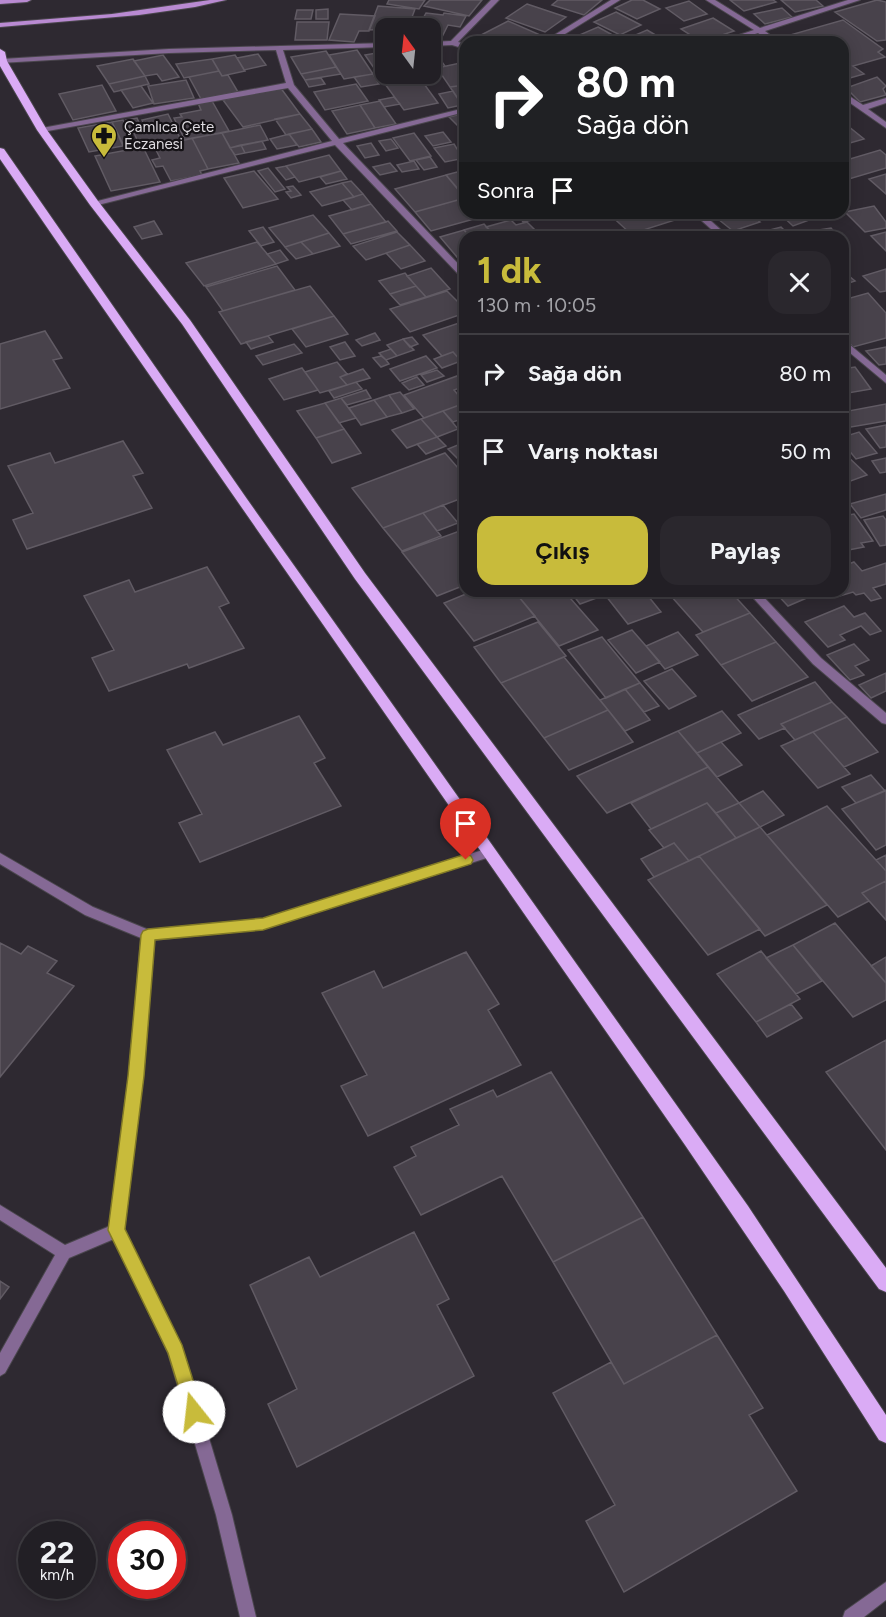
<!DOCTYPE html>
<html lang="tr">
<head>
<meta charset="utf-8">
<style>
  :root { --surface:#221f25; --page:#2a272d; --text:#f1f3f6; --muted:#a2a2a7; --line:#3f3d42; --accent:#c8bb3b }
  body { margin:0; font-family:Figtree,sans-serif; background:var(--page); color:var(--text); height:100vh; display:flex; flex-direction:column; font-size:22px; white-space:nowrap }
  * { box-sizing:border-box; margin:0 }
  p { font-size:20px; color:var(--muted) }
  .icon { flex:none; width:33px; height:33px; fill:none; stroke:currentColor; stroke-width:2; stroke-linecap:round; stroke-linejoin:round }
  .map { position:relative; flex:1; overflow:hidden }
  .sheet { position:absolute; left:459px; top:231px; width:390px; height:366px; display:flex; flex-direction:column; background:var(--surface); border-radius:18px; box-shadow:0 3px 15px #0003,0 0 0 2px var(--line) }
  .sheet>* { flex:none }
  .top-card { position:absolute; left:459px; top:36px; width:390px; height:183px; border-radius:18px; box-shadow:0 3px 15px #0003,0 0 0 2px var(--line); background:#202124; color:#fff; overflow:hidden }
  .needle { width:39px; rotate:345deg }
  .fabs { position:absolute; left:375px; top:18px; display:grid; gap:12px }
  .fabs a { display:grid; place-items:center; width:66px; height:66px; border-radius:12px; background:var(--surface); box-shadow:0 3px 15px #0003,0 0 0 2px var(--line); font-size:30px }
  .speed { position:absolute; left:18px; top:1521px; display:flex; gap:12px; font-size:30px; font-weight:700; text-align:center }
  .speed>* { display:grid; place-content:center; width:78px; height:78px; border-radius:50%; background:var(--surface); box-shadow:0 3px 15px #0003,0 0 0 2px var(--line); line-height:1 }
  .speed small { font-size:15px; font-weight:400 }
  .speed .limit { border:9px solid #d22; background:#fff; color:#111 }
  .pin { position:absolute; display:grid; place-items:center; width:51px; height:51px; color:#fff; margin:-62px -26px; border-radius:50% 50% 50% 0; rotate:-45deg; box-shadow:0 0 6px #0007 }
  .pin .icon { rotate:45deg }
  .me { position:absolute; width:66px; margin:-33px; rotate:344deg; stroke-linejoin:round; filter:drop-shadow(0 0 4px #0008) }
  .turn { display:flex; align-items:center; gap:21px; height:126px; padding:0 18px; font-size:27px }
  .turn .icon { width:78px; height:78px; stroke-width:2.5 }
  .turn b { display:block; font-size:42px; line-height:51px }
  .then { display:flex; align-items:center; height:57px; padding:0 18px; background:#0003; gap:12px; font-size:22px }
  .round { display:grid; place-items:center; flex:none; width:63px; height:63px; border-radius:18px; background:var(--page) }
  .overview { display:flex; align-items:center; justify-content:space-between; height:102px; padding:0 18px }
  h1 { font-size:36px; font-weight:700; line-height:45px; color:var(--accent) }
  .primary-button { display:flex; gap:12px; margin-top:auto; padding:12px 18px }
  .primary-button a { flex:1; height:69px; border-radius:18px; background:var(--accent); color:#111; font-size:24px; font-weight:700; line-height:69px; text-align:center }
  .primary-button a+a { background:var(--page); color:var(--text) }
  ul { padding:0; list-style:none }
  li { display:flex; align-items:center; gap:18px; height:78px; padding:0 18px; border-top:2px solid var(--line) }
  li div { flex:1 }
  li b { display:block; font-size:22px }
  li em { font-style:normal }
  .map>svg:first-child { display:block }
</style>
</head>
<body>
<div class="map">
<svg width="886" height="1617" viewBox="0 0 886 1617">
  <rect width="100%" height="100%" fill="#2e2931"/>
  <path fill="#48424b" stroke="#615b64" stroke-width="1.5" d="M389,0h36l-6,9 -32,-5z
    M430,0h52l-13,16 -45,-10z
    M558,0h44l-18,15 -32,-10z
    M632,0h11l17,9 -23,10 -22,-11z
    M730,0h43l3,2 -32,9z
    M781,0h35l7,6 -28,6z
    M877,0l9,2v38l-9,1 -42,-29z
    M689,1l18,13 -23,7 -18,-13z
    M527,4l39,13 -21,15 -39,-14z
    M378,6l37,3 -7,19 -39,2z
    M782,8l10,9 -27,7 -11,-10z
    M328,9v10h-12v-9z
    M297,10h16l-2,9h-16z
    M616,12l25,13 -21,10 -26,-13z
    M426,13l17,2 1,-2 22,3 -6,11 -12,-2 -8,16 -10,-1v-12h-16l2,-4h4z
    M340,14l35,2 -6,15h-10l-5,11 -25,-2z
    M713,18l21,13 -33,11 -20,-13z
    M843,20l40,29 -5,3 7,5 -32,9 11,8 -21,6v-38h-54l-6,-5z
    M508,21l30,13 -15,8h-22l-18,-8z
    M297,22h32l-2,18h-32z
    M598,27l20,11 -10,4h-33l-5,-3z
    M647,30l19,11 -35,1 -5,-3z
    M357,50l16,24 -29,5 -15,-24z
    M326,51l10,16 -35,7 -10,-17z
    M382,52l4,5v17h30l3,3 -34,7 -20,-29z
    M258,54l8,11 -22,5 -7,-12z
    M163,55l16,22 -17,4 -5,-7 -12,2 -11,-15z
    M235,55l10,16 -23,5 -10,-17z
    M439,58l6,8 -8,2 4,6 -18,3 -3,-3h10v-14z
    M133,59l12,17 -36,8 -12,-18z
    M212,59l7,12 -35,7 -8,-14z
    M460,63l5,8v14l-15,2 -13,-19z
    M336,67l5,7 -36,6 -4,-6z
    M219,71l3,5 6,-1 10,17 -37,7 -12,-22z
    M373,74l6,10 -18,3 -7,-10z
    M145,76l4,8 -35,8 -5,-8z
    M419,77l19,26 -34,7 -19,-26z
    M877,77l9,9 -3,3 3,6 -26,7 -14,-14z
    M321,78l4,6 -16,3 -4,-7z
    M186,80l8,18 -40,6 -6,-18z
    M356,84l12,17 -43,9 -11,-18z
    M102,85l14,26 -43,9 -14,-26z
    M465,85v20h-3l-12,-18z
    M141,86l12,17 -20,5 -12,-18z
    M280,87l20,27 -57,13 -20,-27z
    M453,91l9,14 -14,3 -9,-14z
    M394,97l6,7 -16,3 -5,-7z
    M212,101l17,30 -44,9 -11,-22 8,-1 -2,-3 21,-4 -3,-7z
    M380,101l4,6 12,17 -21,4 -15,-23z
    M360,105l15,23 -28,6 -15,-23z
    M465,113v11l-5,2h-2l-9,-9z
    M168,114l13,26 -40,8 -8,-17 13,-2 -4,-9z
    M300,114l12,15 -26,6 -11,-16z
    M137,118l4,9 -11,2 -4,-9z
    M123,120l13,26 -11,2 -13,-26z
    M112,122l11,24 -34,6 -11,-24z
    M843,122l21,17 -21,6z
    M260,125l8,15 -38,8 -8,-15z
    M312,129l9,13 -22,5 -10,-13z
    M443,132l8,10 -18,4 -8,-10z
    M222,133l17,30 -31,6 -16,-31z
    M414,133l17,23 -21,5 -17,-23z
    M289,134l8,11 -20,4 -7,-10z
    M192,138l16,31 -8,2 2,4 -31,6 -8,-15 -7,1 -4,-7 8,-2 -6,-12z
    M391,139l7,9 -12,3 -7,-10z
    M262,141l4,8 -21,4 -4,-8z
    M371,143l8,12 -14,3 -8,-12z
    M454,144l3,5 8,-2v11l-20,4 -11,-14z
    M241,145l4,8 -10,2 -5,-7z
    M143,147l17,35 -49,9 -16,-35z
    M880,150l6,5v13l-37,11 -6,-5v-13z
    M329,155l12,16 -42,11 -13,-16z
    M430,157l7,10 -13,3 -8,-10z
    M414,161l5,8 -17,3 -5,-7z
    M390,163l7,8 -17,4 -7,-8z
    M286,166l9,11 -9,3 -10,-12z
    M268,168l17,21 -10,3 -17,-21z
    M254,171l24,28 -35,9 -19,-30z
    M341,171l6,8 -21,5 -6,-7z
    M457,172l8,8v8l-6,2 -13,-15z
    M886,174v20l-17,-15z
    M446,175l19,23 -50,14 -20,-23z
    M351,181l12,13 -9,3 -12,-14z
    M342,183l12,14 -32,9 -12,-14z
    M293,186l8,9 -10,3 -5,-6 5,-1 -4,-4z
    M363,194l8,10 -19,6 -9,-10z
    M465,198v15l27,1 -61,17 -16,-19z
    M371,204l15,18 -43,12 -14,-18z
    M874,206l12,16v6l-21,4 -20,-20z
    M532,213l5,6 -14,3 -4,-6z
    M608,213h59l8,7 -44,14z
    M718,213h31l11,9 -27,9 -20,-16z
    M779,213h27l6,6 -19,7z
    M313,215l16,18 -44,14 -16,-19z
    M511,220l5,5 11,-3 7,7 -11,4 4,3 -3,1h-28l-10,-10z
    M154,221l8,13 -20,5 -8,-12z
    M388,221l9,10 -46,13 -8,-10z
    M484,224l12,13h-26l-6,-7z
    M263,227l11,15 -13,4 -12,-15z
    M781,227l10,10h-30l-3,-4z
    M831,228l7,9h-22l-4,-6z
    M464,230l6,7h-5v17l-8,3 -17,-20z
    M755,230l6,7 -28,-1z
    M397,232l13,13 -44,15 -13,-14z
    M886,232v19l-15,-15z
    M329,233l11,13 -27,8 -12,-12z
    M257,242l19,22 -72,22 -18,-23z
    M301,242l12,12 -17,5 -11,-12z
    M410,245l15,16 -24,8 -15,-16z
    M280,250l8,10 -12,4 -9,-10z
    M277,266l18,24 -72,21 -17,-24z
    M431,268l19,21 -24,8 -19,-21z
    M886,269v22l-6,1 -17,-16z
    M843,271l12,10 -12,4z
    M405,273l11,13 -26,8 -11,-13z
    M310,286l24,30 -93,28 -22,-32z
    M416,286l10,11 -26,8 -10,-11z
    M447,291l18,18v4l-55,19 -20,-23z
    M868,293l18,20v25l-33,9 -10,-11v-36z
    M334,316l14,18 -42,13 -14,-18z
    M465,321v39l-4,1 -8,-9 -11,4 -19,-21z
    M45,331l17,27 -9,2 17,28 -70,21v-65z
    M375,333l5,7 -18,6 -6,-6z
    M268,336l5,6 -22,7 -5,-7z
    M412,337l6,7 -8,3 -7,-8z
    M403,339l11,11 -17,6 -10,-11z
    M345,342l10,14 -15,4 -10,-13z
    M294,344l8,9 -39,12 -7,-9z
    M886,347v17l-7,1 -13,-14z
    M391,349l6,7 -11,4 -7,-7z
    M453,352l8,9 -19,7 -8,-9z
    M381,356l5,4 3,4 -8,3 -8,-9z
    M426,356l11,12 -37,13 -10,-12z
    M337,362l10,12 -7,3 7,8 -27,8 -15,-21z
    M855,367l16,22 -23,4 -5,-7v-17z
    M302,368l16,22 -34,10 -15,-21z
    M363,369l7,9 -23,7 -7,-8z
    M437,370l7,6 -17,6 -6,-7z
    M457,376l8,10 -11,4 11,13 -41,15 -20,-23z
    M417,377l7,8 -15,5 -7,-7z
    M356,382l6,7 -28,9 -5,-7z
    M366,390l5,8 -24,7 -6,-7z
    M400,392l14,17 -12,4 -13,-18z
    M389,395l13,18 -15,4 -13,-17z
    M341,398l15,20 -17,5 -14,-20z
    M374,400l13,17 -26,8 -12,-17z
    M325,403l19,26 -28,9 -19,-27z
    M465,403v15l-12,4 -10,-11z
    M886,404v17l-35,6 -8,-12v-3z
    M443,411l15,18 -21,8 -16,-18z
    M421,419l16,18 -30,11 -15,-18z
    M886,425v22l-6,1 -14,-19z
    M344,429l17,24 -29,10 -16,-25z
    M859,432l18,21 -21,6 -13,-16v-6z
    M437,437l9,9 -20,8 -9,-10z
    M123,441l20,32 -10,3 19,32 -125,41 -14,-29 20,-7 -25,-47 42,-13 5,10z
    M465,442v24l-17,-17z
    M843,452l24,23 -19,7 -5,-5z
    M445,453l20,23v21l-82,31 -31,-40z
    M886,458v14l-6,1 -8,-12z
    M886,494v16l-25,8 -11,-14z
    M443,505l15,18 -21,8 -14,-18z
    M423,513l18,23 -39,15 -19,-23z
    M854,514l19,27 -12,2 3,4 -21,4v-35z
    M883,516l3,4v25l-6,1 -16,-26z
    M465,529v56l-28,11 -35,-44z
    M854,562l8,9 24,-8v21l-13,4 8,10 -10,3 -7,-8 -8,2 -3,-3 -13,4 -4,-5h7v-25z
    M207,567l22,36 -10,4 25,41 -55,20 -2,-4 -78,27 -17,-33 22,-8 -30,-54 45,-16 6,12z
    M473,591h41l21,25 -61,25 -30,-38z
    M514,591h50l34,39 -39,16z
    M570,591h32l3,4 -25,9z
    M602,591h42l17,21 -33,12z
    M685,591h45l20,22 -47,19 -32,-36z
    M774,591h49l-35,15z
    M844,606l10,11 11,-4 16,18 -11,4 -9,-9 -21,9 5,5 -17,7 -23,-25z
    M750,613l26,29 -55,23 -25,-30z
    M538,622l28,34 -65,27 -27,-36z
    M632,630l28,32 -24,11 -28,-33z
    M678,632l20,23 -33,14 -19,-23z
    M602,637l38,46 -34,15 -38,-48z
    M776,642l32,35 -56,24 -31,-36z
    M854,644l15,16 -14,6 9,9 -14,5 -23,-25z
    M564,657l44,53 -64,28 -43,-55z
    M672,669l24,27 -27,13 -25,-28z
    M886,673v18l-15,7 -12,-13z
    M815,682l17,20 -51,22 4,4 -26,11 -21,-24z
    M640,683l19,23 -15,6 -19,-23z
    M625,689l25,31 -25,11 -25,-31z
    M832,702l15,15 -52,23 -14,-16z
    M608,710l25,32 -64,28 -25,-32z
    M722,711l19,22 -44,20 -19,-22z
    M299,716l26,42 -11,5 27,43 -141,56 -21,-39 23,-9 -35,-64 48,-18 8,13z
    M847,717l31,35 -34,15 -31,-35z
    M678,731l30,36 -101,46 -30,-37z
    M813,732l37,42 -32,14 -37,-42z
    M721,742l21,23 -25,12 -20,-24z
    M708,767l31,36 -23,10 -9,-10 -56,26 -20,-26z
    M871,775l14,16 -29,12 -14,-16z
    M886,790v55l-10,5 -34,-41z
    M763,791l21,24 -24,12 -21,-24z
    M707,803l29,35 -47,23 -15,-18 -10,5 -15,-18z
    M739,803l21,24 -24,11 -20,-25z
    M827,806l59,65v10l-24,12 7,8 -31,16 -71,-82z
    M760,827l67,78 -62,31 -66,-80z
    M674,843l15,18 -35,16 -13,-18z
    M886,855v16l-10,-11z
    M699,856l61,73 -52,26 -60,-75z
    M886,881v39l-24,-27z
    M835,923l51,60v17l-33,17 -60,-72z
    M0,943l21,11 7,-8 29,15 -10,12 27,13 -74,91z
    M793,945l29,36 -26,13 -30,-36z
    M761,951l39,48 -44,23 -39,-48z
    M466,952l33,52 -11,6 33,55 -153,71 -27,-50 26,-11 -45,-82 52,-22 9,17z
    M886,957v26l-15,-17z
    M791,1004l11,14 -35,19 -11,-15z
    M886,1040v110l-60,-78z
    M551,1072l92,145 -90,45 -51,-86 -81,39 -27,-48 22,-11 -5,-9 48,-22 -9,-16 43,-19 4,7z
    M643,1217l74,118 -93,49 -71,-122z
    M414,1232l35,67 -12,6 37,71 -177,91 -29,-63 29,-15 -47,-104 59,-28 11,20z
    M0,1281l9,6 -9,12z
    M717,1335l46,73 -14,7 48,76 -173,101 -38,-71 29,-16 -62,-112 58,-31 13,22z"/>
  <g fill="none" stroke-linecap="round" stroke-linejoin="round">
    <defs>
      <path id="minor" d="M491,0h8l-41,42 7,2v5l-13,-4 -22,1v-4l21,-1z
        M611,0h9l-68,42h-9z
        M706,0h9l45,28 88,-28h12l-95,31 14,11h-9l-12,-9 -28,9h-12l36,-12z
        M386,43v4l-103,3 11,35 45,54 126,-31v4l-122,31 122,128v8l-3,-1 -127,-133 -241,61 -4,-3 242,-62 -44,-53 -246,44 -4,-2 4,-2 244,-45 -10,-33 -107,3 -169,10v-4h2l167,-10z
        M843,92l20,13 23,-7v5l-18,6 18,13v6l-43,-30z
        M693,213h9l27,24h-9z
        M843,339l43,36v8l-43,-36z
        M747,591h11l63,67 65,55v11l-4,-1 -69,-59z
        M489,848l4,2 2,3 -2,3 -230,73 -109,11 -11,136 -19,154 59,121 49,164 24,102h-16l-24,-102 -48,-162 -54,-114 -45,19 -64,115 -5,3v-23l55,-98 -55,-35v-15l65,40 45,-19 19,-150 12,-138 -56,-23 -85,-51v-11l93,54 56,23 114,-11z
        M886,1582v18l-22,17h-21l2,-6z"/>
      <path id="secondary" d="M0,0h31l-4,2 -27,2z
        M210,0h16l-31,7 -56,8 -139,12v-4l112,-9z"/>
      <path id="primary" d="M0,49l5,3 2,9 40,69 51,71 92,119 175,253 521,695v24l-7,-3 -524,-710 -173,-255 -92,-119 -53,-75 -37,-64z
        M0,148l4,1 243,350 501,707 138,209v28l-7,-3 -95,-149 -99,-146 -630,-906 -55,-80z"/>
    </defs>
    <use href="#minor" stroke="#4a464d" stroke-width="2"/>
    <use href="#secondary" stroke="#4a464d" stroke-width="2"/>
    <use href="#primary" stroke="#4a464d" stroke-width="2"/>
    <use href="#minor" fill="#856995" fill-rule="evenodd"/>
    <use href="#secondary" fill="#b98ad2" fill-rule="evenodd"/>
    <use href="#primary" fill="#daabf5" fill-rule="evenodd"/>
  </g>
  <path fill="#c8bb3b" stroke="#827a26" stroke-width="1.5" d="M466,854l5,2 2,4 -2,4 -208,66 -108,10 -11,136 -19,153 57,116 21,67 -3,6 -6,3 -6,-3 -20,-65 -60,-123 20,-154 13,-141 2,-4 5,-2 115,-11z"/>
  <defs>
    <symbol id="pharmacy-pin" viewBox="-11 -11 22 30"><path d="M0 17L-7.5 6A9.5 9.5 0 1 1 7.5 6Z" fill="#c8bb3b" stroke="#151216"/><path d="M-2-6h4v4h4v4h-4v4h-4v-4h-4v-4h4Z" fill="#111"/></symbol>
  </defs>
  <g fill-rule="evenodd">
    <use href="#pharmacy-pin" x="89" y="121" width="30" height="40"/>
  </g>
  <g text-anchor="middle" stroke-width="4.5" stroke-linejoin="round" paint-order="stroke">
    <g font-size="15" fill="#dfdce1" stroke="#151216" text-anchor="start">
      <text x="124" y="132">Çamlıca Çete<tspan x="124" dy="17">Eczanesi</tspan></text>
    </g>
  </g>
</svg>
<div class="fabs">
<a><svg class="needle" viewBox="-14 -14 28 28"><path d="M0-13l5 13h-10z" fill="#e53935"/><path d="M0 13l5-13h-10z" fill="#a2a2a7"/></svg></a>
</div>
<div class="speed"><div>22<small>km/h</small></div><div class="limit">30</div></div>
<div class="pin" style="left:466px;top:860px;background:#d93025"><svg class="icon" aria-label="arrive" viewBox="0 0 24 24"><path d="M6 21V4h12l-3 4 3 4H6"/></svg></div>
<svg class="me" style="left:194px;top:1412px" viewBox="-20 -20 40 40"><circle r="19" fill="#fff"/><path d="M0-13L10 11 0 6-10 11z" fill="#c8bb3b"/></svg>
<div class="top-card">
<div class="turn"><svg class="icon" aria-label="right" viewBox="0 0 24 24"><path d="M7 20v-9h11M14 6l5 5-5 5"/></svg><div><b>80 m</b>Sağa dön</div></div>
<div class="then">Sonra<svg class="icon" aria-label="arrive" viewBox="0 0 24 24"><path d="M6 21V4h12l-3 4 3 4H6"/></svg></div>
</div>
<section class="sheet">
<div class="overview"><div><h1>1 dk</h1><p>130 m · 10:05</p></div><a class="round"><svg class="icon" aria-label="close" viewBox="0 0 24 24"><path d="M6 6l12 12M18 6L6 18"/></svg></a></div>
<ul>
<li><svg class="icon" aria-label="right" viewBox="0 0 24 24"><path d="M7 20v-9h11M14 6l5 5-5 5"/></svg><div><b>Sağa dön</b></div><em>80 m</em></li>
<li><svg class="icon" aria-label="arrive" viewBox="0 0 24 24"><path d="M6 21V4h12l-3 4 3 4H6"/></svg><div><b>Varış noktası</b></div><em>50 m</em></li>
</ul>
<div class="primary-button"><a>Çıkış</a><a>Paylaş</a></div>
</section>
</div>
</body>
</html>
